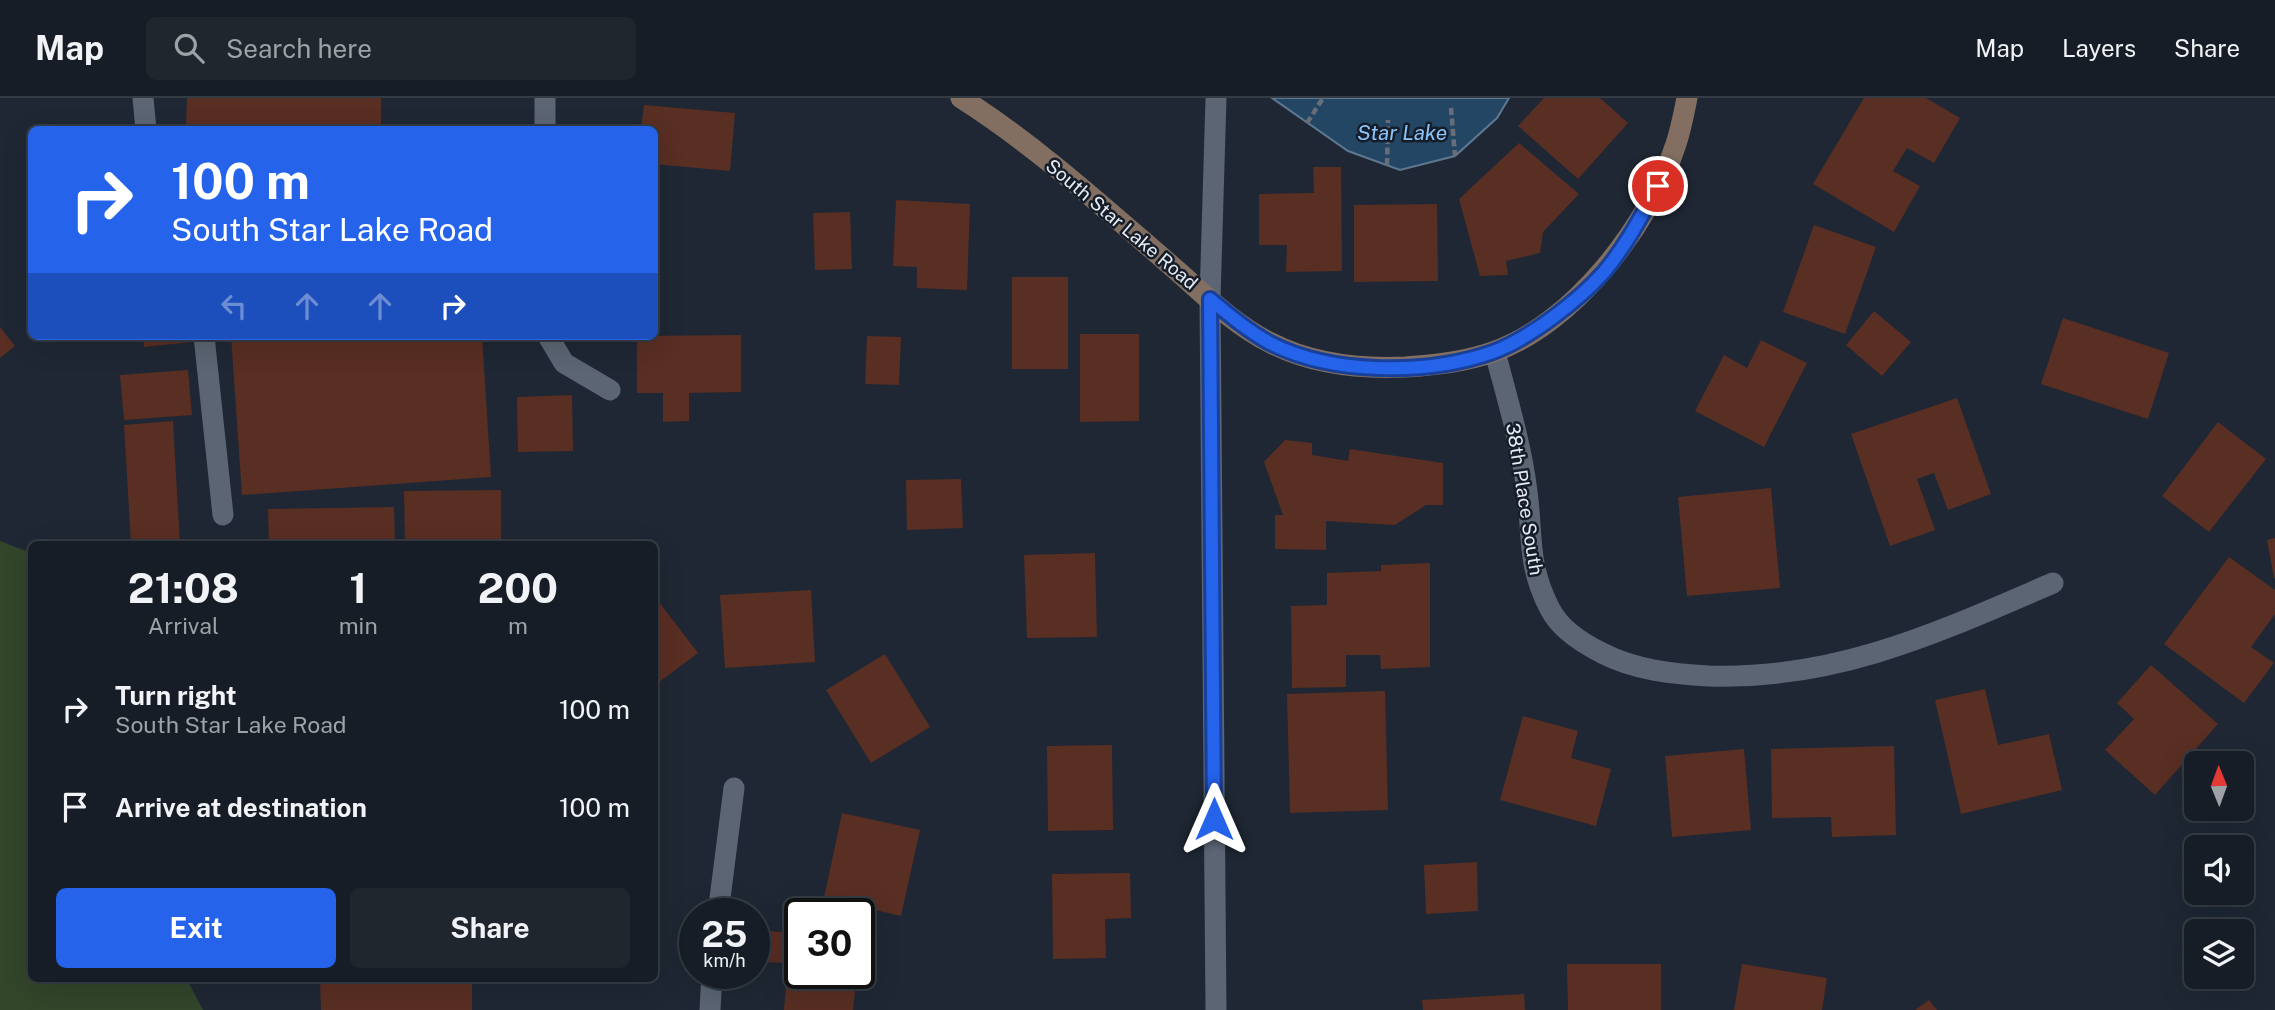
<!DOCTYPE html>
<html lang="en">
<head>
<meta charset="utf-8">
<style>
  :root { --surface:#161d26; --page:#1f262e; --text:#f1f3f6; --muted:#9ea2a7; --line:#353b43; --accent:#2563eb }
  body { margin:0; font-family:"Public Sans",sans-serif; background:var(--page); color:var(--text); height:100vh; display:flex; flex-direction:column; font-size:26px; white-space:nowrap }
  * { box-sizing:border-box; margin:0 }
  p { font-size:23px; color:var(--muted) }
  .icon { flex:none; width:38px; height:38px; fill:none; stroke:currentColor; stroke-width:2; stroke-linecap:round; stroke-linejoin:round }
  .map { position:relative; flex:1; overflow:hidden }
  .details { position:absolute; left:28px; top:443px; width:630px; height:441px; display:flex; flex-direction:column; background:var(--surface); border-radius:10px; box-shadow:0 7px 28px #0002,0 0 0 2px var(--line) }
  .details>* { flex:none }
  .guide { position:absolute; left:28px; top:28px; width:630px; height:214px; border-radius:10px; box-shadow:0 7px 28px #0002,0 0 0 2px var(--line); background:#2563eb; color:#fff; overflow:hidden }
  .needle { width:46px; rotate:359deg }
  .buttons { position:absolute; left:2184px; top:653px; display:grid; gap:14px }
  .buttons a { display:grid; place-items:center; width:70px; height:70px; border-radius:10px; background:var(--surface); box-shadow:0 7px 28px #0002,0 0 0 2px var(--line); font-size:35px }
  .speed { position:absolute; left:679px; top:800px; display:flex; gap:14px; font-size:35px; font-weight:700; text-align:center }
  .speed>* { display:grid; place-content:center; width:91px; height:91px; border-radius:50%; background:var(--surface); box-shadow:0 7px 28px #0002,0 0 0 2px var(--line); line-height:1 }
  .speed small { font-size:18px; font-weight:400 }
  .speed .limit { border:4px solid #111; border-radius:10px; background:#fff; color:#111 }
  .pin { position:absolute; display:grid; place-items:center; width:60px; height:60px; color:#fff; margin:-30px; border:4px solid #fff; border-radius:50%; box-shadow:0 2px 7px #0007 }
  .me { position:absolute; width:77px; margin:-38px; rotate:0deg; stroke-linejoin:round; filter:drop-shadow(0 0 5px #0008) }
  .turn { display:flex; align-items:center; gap:24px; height:147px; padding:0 28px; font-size:32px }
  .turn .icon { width:91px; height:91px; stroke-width:2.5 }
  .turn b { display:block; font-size:49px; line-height:60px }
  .lanes { display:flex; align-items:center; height:66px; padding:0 28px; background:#0003; justify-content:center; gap:35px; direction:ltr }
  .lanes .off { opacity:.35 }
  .eta { display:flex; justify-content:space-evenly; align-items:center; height:119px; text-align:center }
  .eta b { font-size:42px; font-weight:700; line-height:49px }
  .action { display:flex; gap:14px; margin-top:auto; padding:14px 28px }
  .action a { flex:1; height:80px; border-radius:10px; background:var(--accent); color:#fff; font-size:28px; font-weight:700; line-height:80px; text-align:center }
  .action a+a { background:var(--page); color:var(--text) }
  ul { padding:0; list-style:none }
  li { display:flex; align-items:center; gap:21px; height:98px; padding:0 28px }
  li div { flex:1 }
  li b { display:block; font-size:26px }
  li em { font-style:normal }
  header { display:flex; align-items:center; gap:42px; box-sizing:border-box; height:98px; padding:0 35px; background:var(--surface); border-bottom:2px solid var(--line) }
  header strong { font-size:33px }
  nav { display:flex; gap:38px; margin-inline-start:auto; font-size:24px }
  .search { width:490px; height:63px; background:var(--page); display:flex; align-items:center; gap:18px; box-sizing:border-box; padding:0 24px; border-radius:10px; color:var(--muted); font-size:26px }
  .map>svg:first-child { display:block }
</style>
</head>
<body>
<header>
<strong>Map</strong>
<div class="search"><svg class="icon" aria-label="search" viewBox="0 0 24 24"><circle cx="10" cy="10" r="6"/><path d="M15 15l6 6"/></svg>Search here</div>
<nav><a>Map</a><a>Layers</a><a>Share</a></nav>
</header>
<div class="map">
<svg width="2275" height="912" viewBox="0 0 2275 912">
  <rect width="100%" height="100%" fill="#1e2733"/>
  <path fill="#32462a" d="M0,443l31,12 1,425h154l17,32h-203z"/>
  <path fill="#244665" stroke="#5e7890" stroke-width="2" d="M1272,0h237l-12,20 -42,38 -55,14 -52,-19z"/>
  <path fill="#592e23" d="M187,0h194v32h-195z
    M1544,0h56l28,25 -50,56 -60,-53z
    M1864,0h62l34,20 -26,45 -27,-15 -14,23 27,15 -26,46 -81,-48z
    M644,7l91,8 -5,58 -76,-7v-34h-13z
    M1519,45l60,51 -36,38 -3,21 -34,8 2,14 -28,1 -21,-77z
    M1313,69h28l1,104 -56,1 1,-27h-28v-51l55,-1z
    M896,102l74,4 -3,86 -50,-2v-21l-24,-1z
    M1437,106l1,77 -84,1v-77z
    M850,114l2,57 -37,1 -2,-57z
    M1814,127l62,22 -31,87 -62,-22z
    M1012,179h56v92h-56z
    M1874,213l37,31 -29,34 -36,-31z
    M2063,220l106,35 -21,66 -107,-35z
    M0,229l15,19 -15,12z
    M1080,236h59v87l-59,1z
    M741,237v57l-52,1v28l-26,1v-29h-26v-57z
    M143,238h49v6l-48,5z
    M231,238h251l9,141 -249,18z
    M867,238l34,1 -2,48 -34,-1z
    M1761,242l46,23 -43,84 -69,-36 29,-56 23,13z
    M188,272l4,45 -68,5 -4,-45z
    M572,297l1,56 -55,1 -1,-55z
    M1957,300l34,96 -43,16 -14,-37 -17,6 18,51 -45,16 -39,-112z
    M173,323l7,123h-49l-7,-119z
    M2218,324l48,37 -57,73 -47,-36z
    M1285,342l27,3v12l36,6 2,-12 93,14v42h-17l-31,20 -69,-4v29l-51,-1v-34h8l-19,-53z
    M961,381l2,49 -56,2 -1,-50z
    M1771,390l9,100 -93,8 -9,-99z
    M501,392v54h-96l-1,-53z
    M394,409l1,35 -126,2 -1,-35z
    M2275,440v40h-1l-7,-38z
    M1095,455l2,84 -70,1 -3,-83z
    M2229,459l46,33v24l-24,33 23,16 -30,40 -80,-59z
    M1430,465v104l-49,2 -1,-14h-34v32l-54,1 -1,-82 36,-1v-32l54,-2v-6z
    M811,492l4,72 -90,6 -5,-73z
    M659,504l39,51 -44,33v-81z
    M885,556l45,73 -59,36 -45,-73z
    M2151,567l67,59 -63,71 -50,-45 29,-31 -17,-16z
    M1985,591l13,56 51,-11 13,56 -101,24 -26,-114z
    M1385,593l3,119 -98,3 -3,-119z
    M1523,618l55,15 -7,27 40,11 -15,57 -96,-26z
    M1112,647l1,85 -65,1 -1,-85z
    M1894,648l2,89 -64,2 -1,-20 -59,1 -1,-69z
    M1744,651l7,81 -79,7 -7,-81z
    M842,715l78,17 -19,86 -77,-18z
    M1477,764l1,49 -52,3 -2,-49z
    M1130,775l1,45 -26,1 1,39 -53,1 -1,-85z
    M769,833l31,3v39h57l-4,37h-69l4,-47 -23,-1z
    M1567,866h94v46h-93z
    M1742,866l85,14 -5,32h-88z
    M320,880h152v32h-151z
    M1524,896l1,16h-102l-1,-10z
    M1929,902l8,10h-22z"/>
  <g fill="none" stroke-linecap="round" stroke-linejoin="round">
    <path stroke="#676e79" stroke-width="4.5" stroke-dasharray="7 3.5" stroke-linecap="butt" d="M1451,10l4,48
      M1307,25l16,-25
      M1387,67l1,-45"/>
    <path stroke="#5b6573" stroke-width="21" d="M143,0l3,32
      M545,32v-32
      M204,238l19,179
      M548,238l16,27 46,27"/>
    <path stroke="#5b6573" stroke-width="21" d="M1495,254c12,46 26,92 32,139 6,46 0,74 23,118 10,20 32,34 52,44 33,17 70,21 107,23 128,4 230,-44 344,-93
      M718,816l16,-126
      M710,912l2,-37
      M1216,912l-6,-711 6,-201"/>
    <path stroke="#826f61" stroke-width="21" d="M961,0c74,47 140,107 206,164 33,28 65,62 104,81 41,21 89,26 134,24 30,-2 59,-5 88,-15 81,-28 157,-128 183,-208 5,-15 8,-31 11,-46"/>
  </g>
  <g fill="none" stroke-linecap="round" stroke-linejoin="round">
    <defs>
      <path id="route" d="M1214,721l-4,-520c19,16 38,32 60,44 62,32 158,32 223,9 36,-13 86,-52 111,-80 22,-26 38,-57 54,-86"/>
    </defs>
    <use href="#route" stroke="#184099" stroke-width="18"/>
    <use href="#route" stroke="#2563eb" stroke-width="12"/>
  </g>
  <g text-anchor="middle" stroke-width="5" stroke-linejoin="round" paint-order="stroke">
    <g font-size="19" fill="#e6ebf4" stroke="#151d29">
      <text transform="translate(1122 126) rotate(40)" y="7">South Star Lake Road</text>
      <text transform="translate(1525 401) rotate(81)" y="7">38th Place South</text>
    </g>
    <g font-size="21" font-style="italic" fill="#8cc4fa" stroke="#151d29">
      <text x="1402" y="42">Star Lake</text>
    </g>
  </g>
</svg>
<div class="buttons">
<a><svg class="needle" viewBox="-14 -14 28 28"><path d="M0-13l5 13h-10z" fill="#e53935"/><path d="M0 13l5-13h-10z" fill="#9ea2a7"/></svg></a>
<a><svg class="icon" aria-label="sound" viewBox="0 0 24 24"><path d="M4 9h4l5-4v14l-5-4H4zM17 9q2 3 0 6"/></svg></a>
<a><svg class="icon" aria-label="layers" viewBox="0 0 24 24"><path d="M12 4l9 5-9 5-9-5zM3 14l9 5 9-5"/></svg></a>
</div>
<div class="speed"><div>25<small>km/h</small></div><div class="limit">30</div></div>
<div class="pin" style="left:1658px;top:88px;background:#d93025"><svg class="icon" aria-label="arrive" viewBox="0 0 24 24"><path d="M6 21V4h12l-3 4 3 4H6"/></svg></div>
<svg class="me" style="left:1214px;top:721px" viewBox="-20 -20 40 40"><path d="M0-17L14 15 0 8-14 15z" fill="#2563eb" stroke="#fff" stroke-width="4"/></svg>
<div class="guide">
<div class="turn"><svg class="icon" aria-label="right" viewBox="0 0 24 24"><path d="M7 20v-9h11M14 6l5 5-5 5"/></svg><div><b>100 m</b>South Star Lake Road</div></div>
<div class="lanes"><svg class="icon off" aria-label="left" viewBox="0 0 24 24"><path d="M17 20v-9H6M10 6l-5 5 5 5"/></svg><svg class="icon off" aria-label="ahead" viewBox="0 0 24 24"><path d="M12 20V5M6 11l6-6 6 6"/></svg><svg class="icon off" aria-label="ahead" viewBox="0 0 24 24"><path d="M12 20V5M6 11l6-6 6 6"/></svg><svg class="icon" aria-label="right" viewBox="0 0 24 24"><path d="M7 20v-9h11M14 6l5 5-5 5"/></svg></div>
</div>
<section class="details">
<div class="eta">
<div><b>21:08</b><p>Arrival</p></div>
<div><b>1</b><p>min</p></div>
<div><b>200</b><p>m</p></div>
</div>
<ul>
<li><svg class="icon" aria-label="right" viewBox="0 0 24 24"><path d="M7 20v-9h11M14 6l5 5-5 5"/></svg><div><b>Turn right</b><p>South Star Lake Road</p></div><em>100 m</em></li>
<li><svg class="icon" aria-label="arrive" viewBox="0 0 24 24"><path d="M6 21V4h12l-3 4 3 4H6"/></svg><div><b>Arrive at destination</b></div><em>100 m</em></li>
</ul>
<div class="action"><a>Exit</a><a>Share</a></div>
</section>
</div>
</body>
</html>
